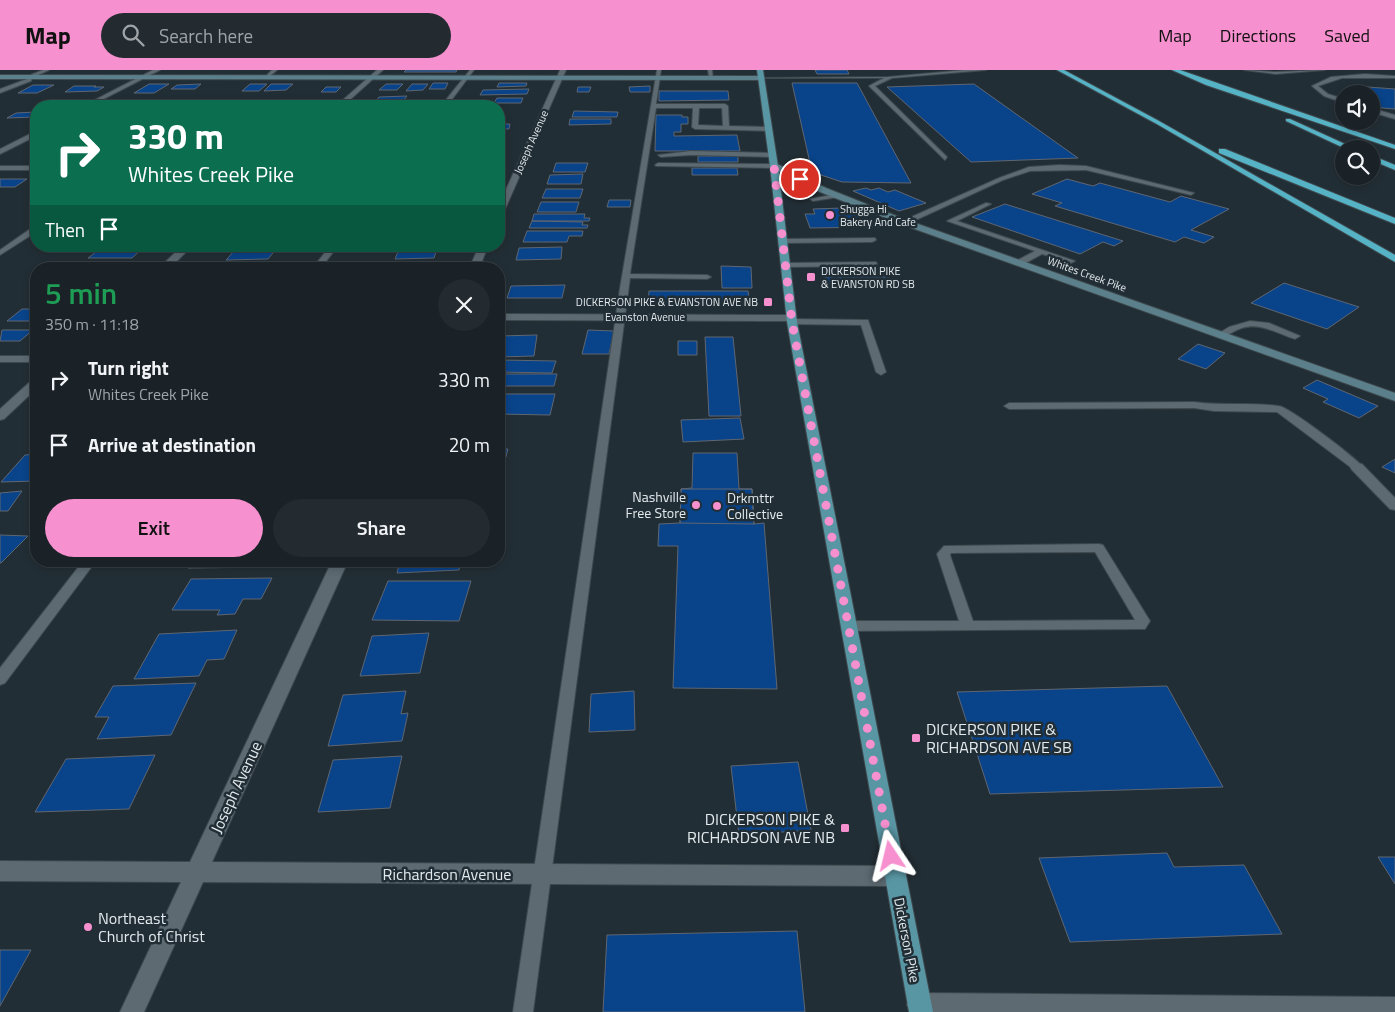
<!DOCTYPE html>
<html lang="en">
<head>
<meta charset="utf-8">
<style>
  :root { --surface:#1a2228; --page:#232a30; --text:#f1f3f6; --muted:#9fa4a8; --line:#383f45; --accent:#f790ce }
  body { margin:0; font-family:"Titillium Web",sans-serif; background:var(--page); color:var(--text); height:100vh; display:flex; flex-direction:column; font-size:19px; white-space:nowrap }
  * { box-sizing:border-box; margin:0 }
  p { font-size:16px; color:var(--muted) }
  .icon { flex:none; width:28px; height:28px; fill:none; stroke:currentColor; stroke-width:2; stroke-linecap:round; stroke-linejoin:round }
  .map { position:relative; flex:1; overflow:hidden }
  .sheet { position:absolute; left:30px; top:192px; width:475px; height:305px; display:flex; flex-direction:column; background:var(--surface); border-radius:20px; box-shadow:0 2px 8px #0003,0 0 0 1px var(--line) }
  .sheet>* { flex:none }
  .top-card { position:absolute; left:30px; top:30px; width:475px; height:152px; border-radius:20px; box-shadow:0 2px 8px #0003,0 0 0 1px var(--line); background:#0b6e4f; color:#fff; overflow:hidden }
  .controls { position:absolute; left:1335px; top:15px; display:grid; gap:10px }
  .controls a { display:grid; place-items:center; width:45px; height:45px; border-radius:50%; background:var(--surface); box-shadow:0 2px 8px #0003,0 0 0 1px var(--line); font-size:25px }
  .pin { position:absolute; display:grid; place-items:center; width:42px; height:42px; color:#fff; margin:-21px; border:2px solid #fff; border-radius:50%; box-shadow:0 1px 5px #0007 }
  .me { position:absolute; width:55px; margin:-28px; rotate:350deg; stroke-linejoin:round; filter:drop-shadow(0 0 4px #0008) }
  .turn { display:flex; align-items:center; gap:18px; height:105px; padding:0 15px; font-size:22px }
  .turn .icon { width:65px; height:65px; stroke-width:2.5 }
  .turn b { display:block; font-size:35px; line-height:42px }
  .then { display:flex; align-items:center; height:48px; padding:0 15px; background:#0003; gap:10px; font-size:19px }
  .round { display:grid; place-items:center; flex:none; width:52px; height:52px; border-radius:26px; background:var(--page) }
  .headline { display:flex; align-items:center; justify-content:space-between; height:85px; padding:0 15px }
  h1 { font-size:30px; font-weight:600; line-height:38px; color:#1e9e55 }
  .cta { display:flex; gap:10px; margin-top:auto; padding:10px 15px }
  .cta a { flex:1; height:58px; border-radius:30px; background:var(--accent); color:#111; font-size:20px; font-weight:600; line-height:58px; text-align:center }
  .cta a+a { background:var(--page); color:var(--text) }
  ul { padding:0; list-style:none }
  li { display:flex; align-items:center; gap:15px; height:65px; padding:0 15px }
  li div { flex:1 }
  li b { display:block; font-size:19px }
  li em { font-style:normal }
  header { display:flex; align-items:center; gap:30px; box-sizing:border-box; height:70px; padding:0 25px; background:var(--accent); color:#111 }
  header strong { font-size:24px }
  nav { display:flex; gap:28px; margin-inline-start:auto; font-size:18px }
  .search { width:350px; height:45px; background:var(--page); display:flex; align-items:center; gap:12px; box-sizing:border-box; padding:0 18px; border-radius:28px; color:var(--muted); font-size:19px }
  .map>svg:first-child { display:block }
</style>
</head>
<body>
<header>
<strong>Map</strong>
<div class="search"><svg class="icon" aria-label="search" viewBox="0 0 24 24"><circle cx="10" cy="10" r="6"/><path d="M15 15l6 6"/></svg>Search here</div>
<nav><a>Map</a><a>Directions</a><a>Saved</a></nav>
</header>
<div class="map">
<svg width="1395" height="942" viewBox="0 0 1395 942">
  <rect width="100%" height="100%" fill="#222e35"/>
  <path fill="#094389" stroke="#5e6672" d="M406,0h51l-1,2h-52z
    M815,0h32l2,4h-32z
    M433,13h15l-3,6h-16z
    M499,13h28l-1,3 -29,1z
    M792,13h65l54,100 -69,-1 -30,-10z
    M149,14h20l-15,9h-20z
    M201,14l-6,5h-24l6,-4z
    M250,14h17l-8,7h-17z
    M271,14h22l-7,6 -22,1z
    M386,14h17l-6,6h-18z
    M412,14h16l-5,6 -17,1z
    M974,14l104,74 -107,4 -84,-75z
    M33,15h21l-17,8h-19z
    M74,16h22l-2,1h10l-7,4 -32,1z
    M650,16v6h-20l-1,-5z
    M1354,16l41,3v20l-24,-2v-13h-11z
    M326,17h15l-5,5h-15z
    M578,17h13l-2,5h-12z
    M529,19l-2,5 -47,1 3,-5z
    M659,21h69l1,9 -70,1z
    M407,26l-4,5 -28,1 4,-5z
    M497,28h26l-2,5h-27z
    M574,41l44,1 -1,5h-45z
    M36,42v5l-29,1 9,-5z
    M656,45h26v2h6v7h-7v8h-7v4l63,-1 3,16h-85z
    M570,49h41v5l-42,1z
    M499,54h11l-1,5h-10z
    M698,86h40v6h-40z
    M556,93h32l-3,9h-32z
    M692,98h45l1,7h-46z
    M583,104l-2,10h-34l3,-9z
    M0,109h27l-12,8h-15z
    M1067,109l26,7 7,-3 70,19 11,-6 48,13 -38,21 23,7 -10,6 -20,-6 -9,5 -120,-36 7,-3 -30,-9z
    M866,118l5,2 8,-2 9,4 7,-2 31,13 -27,8 -46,-20z
    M546,119h37l-3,9h-38z
    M609,130h22l-1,7h-23z
    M541,132h38l-3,10h-39z
    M1005,134l118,37 -9,5 -11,-4 -23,12 -108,-37z
    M842,138l3,5h8l25,14 -68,1 -5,-14h10l-2,-5z
    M534,144h51l-1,4h6l-1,3h-57z
    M532,151l51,1 -1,3h6l-1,3h-58z
    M527,161h56l-1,5h-13l-2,6h-44z
    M438,176l-4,12 -39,1 5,-12z
    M562,177l-1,12 -45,1 3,-12z
    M101,178h42l-11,10h-44z
    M277,178l-9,11 -42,1 10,-11z
    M78,192h48l-8,7h-49z
    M433,192l-3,7h-65l1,-3h21l2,-3z
    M721,196l30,1 1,21h-30z
    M824,207h65l-3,10h-60z
    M1284,213l75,24 -32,22 -76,-26z
    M565,215l-3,13h-55l4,-12z
    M649,221h99l2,12h-102z
    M22,239h14v12h-29z
    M2,260h31l-13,11h-20z
    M588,260l26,1 -5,23h-27z
    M537,265l-3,21 -35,1v-21z
    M705,267h28l8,79h-32z
    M678,271h19v14h-19z
    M1198,274l27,9 -19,16 -28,-10z
    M499,290l57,1 -4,12 -53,-1z
    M499,304h58l-3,12h-55z
    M1317,310l61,26 -19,12 -36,-16 5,-3 -25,-11z
    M499,324h56l-5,21 -51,-1z
    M740,348l4,21 -61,3 -2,-22z
    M499,379h9l-8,30h-1z
    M693,383h44l2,36h13l2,35 10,-1 13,166 -104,-1 5,-142h-20l1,-22 21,-1 1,-34 11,-1z
    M36,384v27l-35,1 24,-27z
    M1395,389v14l-13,-6z
    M681,419h71l2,35 -74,-1z
    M22,421l-14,20h-8v-18z
    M0,465l28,1 -27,27h-1z
    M192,491h82l-2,6 -84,1z
    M400,491h60l-1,9 -62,3z
    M272,508l-11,21h-18l-8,15 -18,1 3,-5h-48l19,-31z
    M388,511h83l-12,40 -87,-1z
    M237,560l-13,29 -17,1 -8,16 -65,3 25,-45z
    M429,563l-9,40 -60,3 12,-40z
    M196,613l-25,52 -74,4 12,-22h-14l18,-31z
    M1167,616l56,101 -233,7 -33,-102z
    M406,621l-5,23 7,-1 -6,28 -74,5 15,-51z
    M634,621l1,39 -46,2 2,-38z
    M155,685l-26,54 -94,3 31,-53z
    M402,686l-12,52 -72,4 15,-52z
    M798,692l13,68 -72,5 -8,-69z
    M1167,783l7,14 70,-2 38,69 -212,8 -31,-84z
    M1378,787h17v27z
    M797,861l8,81h-202l4,-77z
    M0,880h31l-31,56z"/>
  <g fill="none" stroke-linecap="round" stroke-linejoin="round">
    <defs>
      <path id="lane" d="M43,0h6l-17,8 -1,3 -31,12v-4l27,-10 1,-3z
        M272,0h5l-9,8h-4z
        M470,0h4l-27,36h-6z
        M657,0h4l-5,34h69l3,2 1,20 40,1 3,2 -3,2 -74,-2 -3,-2 1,-19h-37l-26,166 77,1 4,2 -4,2 -77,-1 -97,734h-20l107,-724zM699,38h23l1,18 -25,-1z
        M708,0h4l1,8 -4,-1z
        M965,0h21l-94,8 -17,8 72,71 -2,3 -76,-74 15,-8h-124l128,-1z
        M1244,0l31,2 50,-2 -50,4z
        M1365,4l30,2v2h-53l-24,8 10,8 16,5v4l-20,-7 -12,-10 19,-9z
        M91,32h250l3,2 -3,2 -252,-1z
        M1371,38l24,7v4l-24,-7z
        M691,81l82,2 3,2 -3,2 -82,-2 -30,2 -3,-2z
        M658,93l116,1 3,2 -3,2 -118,-2 -1,-1z
        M1059,95l27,1 108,27 -3,2 -105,-25 -56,1 -27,9 -96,44 -7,-2 99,-44 30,-11z
        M837,124l2,1v2l-26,4 -3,-2z
        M986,133l5,1 -34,17 118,40 -4,2 -29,-9 -20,11h-6v-4l19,-10 -88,-30z
        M33,157h3v5l-36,23v-5z
        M875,168l1,2 -4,2 -89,1 -4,-2 4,-2z
        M330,176h8l-18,23h-8z
        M876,192l1,2 -4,2 -88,1 -4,-2 4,-2z
        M792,249l76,1 18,52 -5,3 -5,-3 -15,-47 -72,-1v-4z
        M1250,251l19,2 31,13 -5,3c-17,-5 -35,-17 -53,-11 -7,2 -13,7 -21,10l-5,-3 13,-8z
        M1194,332c28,4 57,0 85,4 10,1 76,51 84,61l-2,2h-8l-76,-57 -63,-1 -20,-3 -185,1 -5,-3 5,-3z
        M1099,474l4,1 47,76 -5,8 -296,2 -5,-1 -2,-4 2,-4 5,-1h110l-22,-67 7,-8zM1095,482l40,68 -162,1 -23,-66 1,-2z
        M83,491h13l-91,122 -5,2v-17z"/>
      <path id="street" d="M153,0h7l-70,36h-7z
        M377,0h6l-40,36h-7z
        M560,0h6l-63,144 -4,3v-12z
        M36,61v5l-36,18v-5z
        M0,96h36v4h-36z
        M182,176h10l-23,23h-11z
        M479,176h9l-9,23h-10z
        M499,244l292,1 5,3 -5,3 -292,-1z
        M0,286h36v6h-36z
        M36,309v10l-32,30 -4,1v-11l32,-29z
        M1357,393l5,1 33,34v12l-5,-1 -38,-39 -2,-3z
        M332,491h16l-136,301 682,4 8,3 3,7 -3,7 -8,3 -691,-4 -59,130h-24l61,-130 -181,-1v-20l190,1z
        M919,923l476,4v15h-485l-3,-7 3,-9z"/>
      <path id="secondary" d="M0,5l762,1 3,2 -3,2 -762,-1z
        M771,94h6l49,24 78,31 491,174v8l-497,-178 -78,-31 -49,-24z"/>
      <path id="primary" d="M757,0h6l15,96 19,156 136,690h-24l-122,-690 -17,-156z"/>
      <path id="highway" d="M1057,0h7l95,51 236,134v7l-240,-139z
        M1172,0h8l215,75v4l-189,-64z
        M1286,49h4l66,30h-10l-60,-28z
        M1219,79h6l170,69v6l-176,-71z
        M1371,85l24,10v5l-24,-10z"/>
    </defs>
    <use href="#lane" stroke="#3e494e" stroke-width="2"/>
    <use href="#street" stroke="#3e494e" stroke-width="2"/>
    <use href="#secondary" stroke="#3e494e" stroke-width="2"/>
    <use href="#primary" stroke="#3e494e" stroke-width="2"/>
    <use href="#highway" stroke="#3e494e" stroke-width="2"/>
    <use href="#lane" fill="#5d6a72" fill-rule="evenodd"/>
    <use href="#street" fill="#5d6a72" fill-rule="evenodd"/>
    <use href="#secondary" fill="#5b808b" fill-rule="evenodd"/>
    <use href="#primary" fill="#5996a4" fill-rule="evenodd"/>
    <use href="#highway" fill="#56b3c6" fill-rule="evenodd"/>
  </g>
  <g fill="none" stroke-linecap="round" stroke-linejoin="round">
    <path stroke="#f790ce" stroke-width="9" stroke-dasharray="0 16.2" d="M800,109l-26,-13 18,156 99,534"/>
  </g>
  <g fill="#f790ce" stroke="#222e35" stroke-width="2">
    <circle cx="830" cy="145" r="5"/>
    <rect x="806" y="202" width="10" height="10" rx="2.5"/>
    <rect x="763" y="227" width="10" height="10" rx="2.5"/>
    <circle cx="696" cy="435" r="5"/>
    <circle cx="717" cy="436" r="5"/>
    <rect x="911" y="663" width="10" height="10" rx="2.5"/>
    <rect x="840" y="753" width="10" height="10" rx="2.5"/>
    <circle cx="88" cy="857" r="5"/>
  </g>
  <g text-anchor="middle" stroke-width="5" stroke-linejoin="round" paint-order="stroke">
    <g font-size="11" fill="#e1e9ed" stroke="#222e35">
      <text transform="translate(531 72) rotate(-66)" y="4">Joseph Avenue</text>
      <text transform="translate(1087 204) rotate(20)" y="4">Whites Creek Pike</text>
      <text x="645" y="251">Evanston Avenue</text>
    </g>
    <g font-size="11" fill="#e1e9ed" stroke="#222e35" text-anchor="start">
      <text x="840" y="143">Shugga Hi<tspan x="840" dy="13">Bakery And Cafe</tspan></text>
      <text x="821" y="205">DICKERSON PIKE<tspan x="821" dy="13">&amp; EVANSTON RD SB</tspan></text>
      <text x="758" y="236" text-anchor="end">DICKERSON PIKE &amp; EVANSTON AVE NB</text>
    </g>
    <g font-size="14" fill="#e1e9ed" stroke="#222e35" text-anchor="end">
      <text x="686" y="432">Nashville<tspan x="686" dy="16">Free Store</tspan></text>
      <text x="727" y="433" text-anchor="start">Drkmttr<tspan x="727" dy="16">Collective</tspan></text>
    </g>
    <g font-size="14" fill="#e1e9ed" stroke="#222e35">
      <text transform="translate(907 870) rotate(79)" y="5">Dickerson Pike</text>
    </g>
    <g font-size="16" fill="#e1e9ed" stroke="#222e35" text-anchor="start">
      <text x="926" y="665">DICKERSON PIKE &amp;<tspan x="926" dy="18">RICHARDSON AVE SB</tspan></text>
      <text x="835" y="755" text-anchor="end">DICKERSON PIKE &amp;<tspan x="835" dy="18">RICHARDSON AVE NB</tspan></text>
      <text x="98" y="854">Northeast<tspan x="98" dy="18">Church of Christ</tspan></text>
    </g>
    <g font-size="16" fill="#e1e9ed" stroke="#222e35">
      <text transform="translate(236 717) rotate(-65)" y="6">Joseph Avenue</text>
      <text x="447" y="810">Richardson Avenue</text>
    </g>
  </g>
</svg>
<div class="controls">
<a><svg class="icon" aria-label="sound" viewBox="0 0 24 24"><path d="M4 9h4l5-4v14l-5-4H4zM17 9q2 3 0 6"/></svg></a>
<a><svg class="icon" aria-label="search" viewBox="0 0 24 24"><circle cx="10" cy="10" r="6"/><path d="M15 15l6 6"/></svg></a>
</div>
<div class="pin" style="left:800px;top:109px;background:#d93025"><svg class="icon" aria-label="arrive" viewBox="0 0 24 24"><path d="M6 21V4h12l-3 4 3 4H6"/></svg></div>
<svg class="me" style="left:891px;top:786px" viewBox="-20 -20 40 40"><path d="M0-17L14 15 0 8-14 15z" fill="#f790ce" stroke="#fff" stroke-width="4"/></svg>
<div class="top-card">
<div class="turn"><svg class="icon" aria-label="right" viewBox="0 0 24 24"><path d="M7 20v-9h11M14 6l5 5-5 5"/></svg><div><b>330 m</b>Whites Creek Pike</div></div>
<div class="then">Then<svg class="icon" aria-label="arrive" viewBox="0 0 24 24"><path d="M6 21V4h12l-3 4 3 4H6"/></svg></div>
</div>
<section class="sheet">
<div class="headline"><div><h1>5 min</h1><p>350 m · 11:18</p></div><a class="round"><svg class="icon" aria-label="close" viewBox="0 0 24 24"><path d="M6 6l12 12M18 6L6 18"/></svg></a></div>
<ul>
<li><svg class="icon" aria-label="right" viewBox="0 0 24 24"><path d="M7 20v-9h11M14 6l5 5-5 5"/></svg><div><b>Turn right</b><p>Whites Creek Pike</p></div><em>330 m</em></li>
<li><svg class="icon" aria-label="arrive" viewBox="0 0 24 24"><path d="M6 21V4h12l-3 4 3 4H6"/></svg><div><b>Arrive at destination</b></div><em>20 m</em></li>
</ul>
<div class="cta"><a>Exit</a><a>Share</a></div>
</section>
</div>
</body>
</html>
